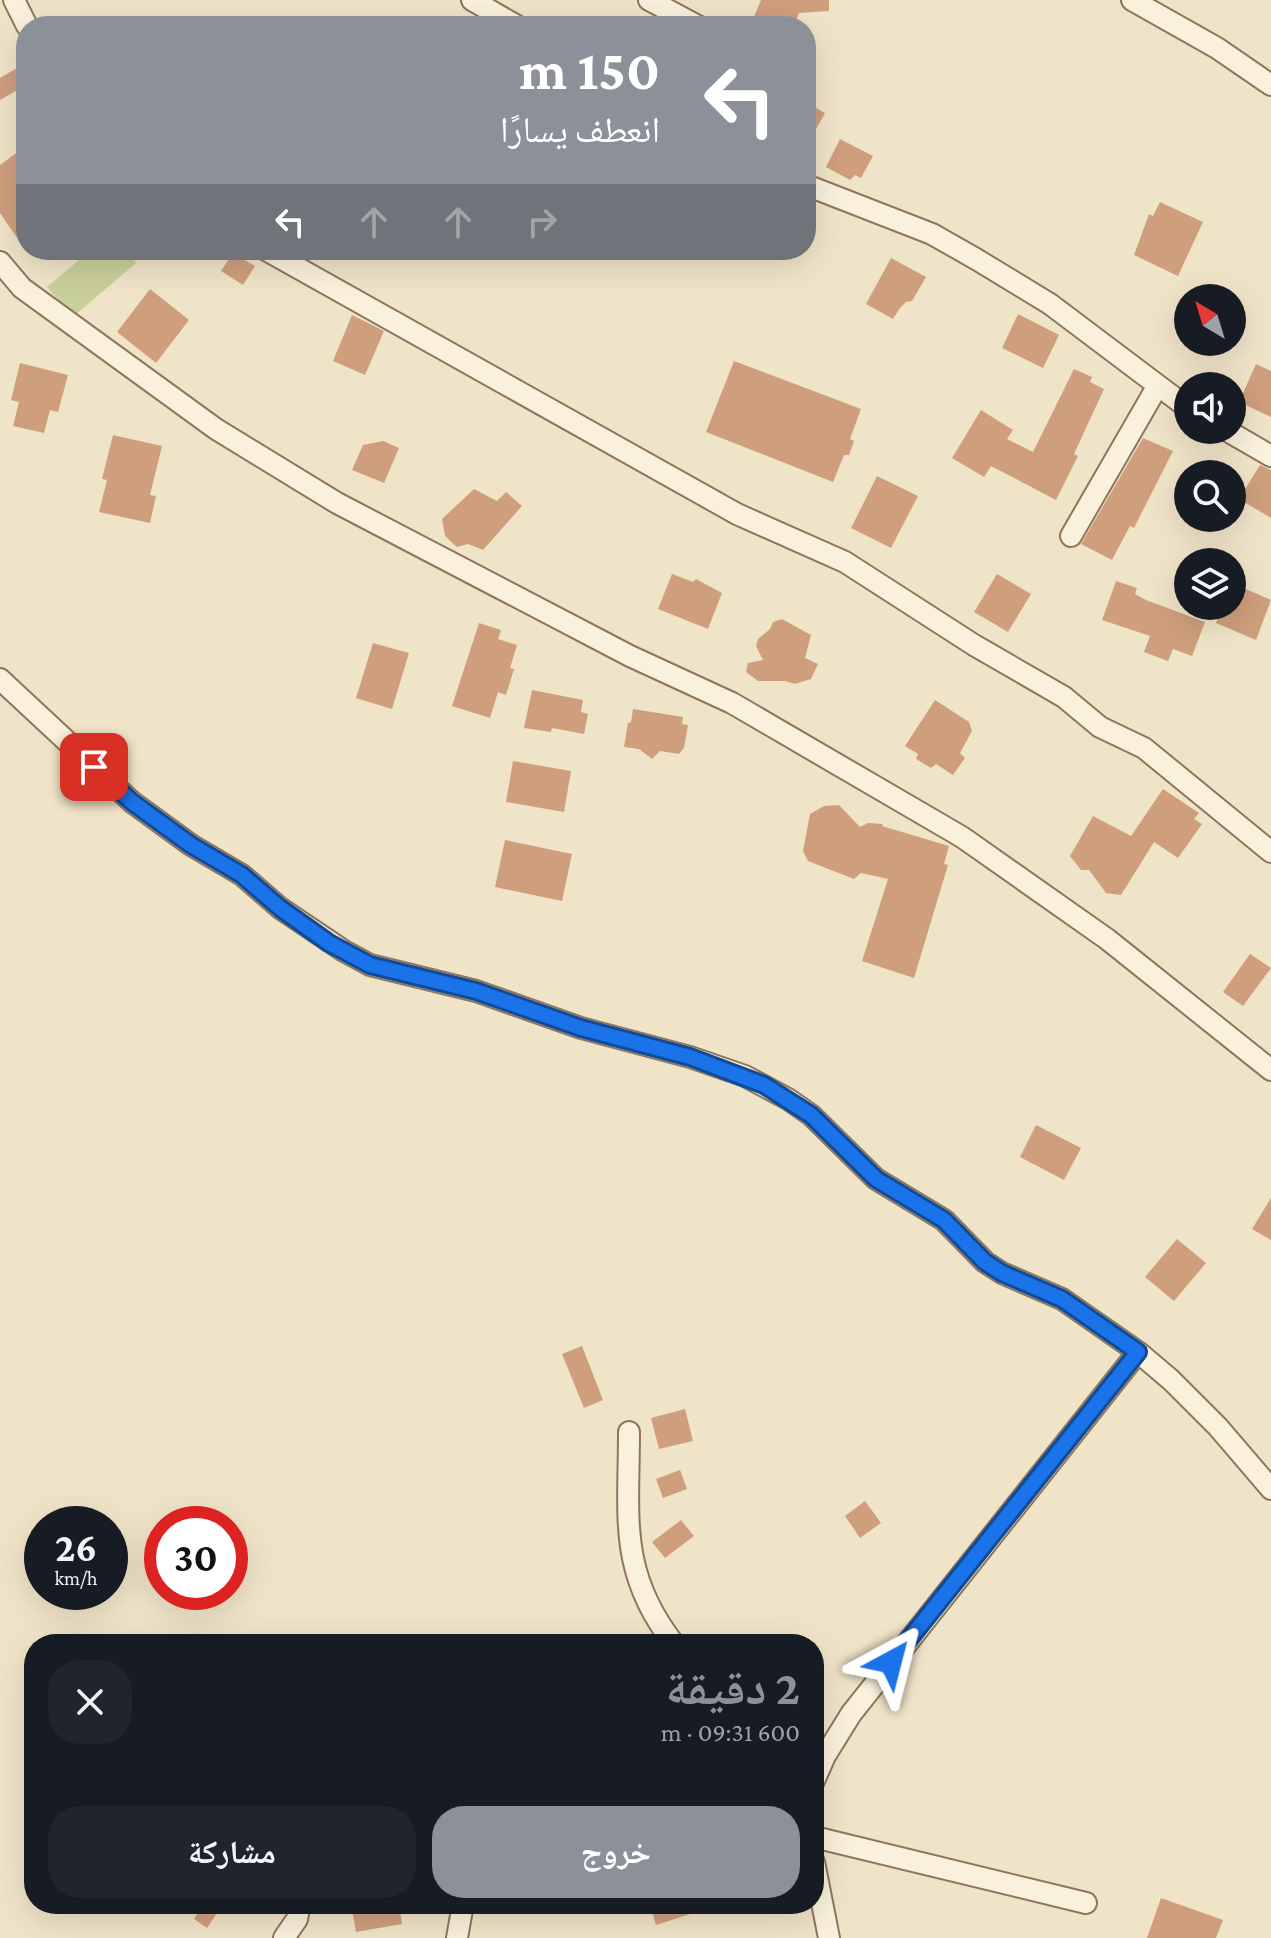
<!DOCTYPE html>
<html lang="ar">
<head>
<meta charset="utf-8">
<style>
  :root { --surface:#171b24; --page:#20242c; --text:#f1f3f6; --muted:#9ea1a6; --accent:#8c9099 }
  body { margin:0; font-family:"Crimson Pro","Noto Naskh Arabic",serif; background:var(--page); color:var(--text); direction:rtl; height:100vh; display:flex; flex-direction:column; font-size:30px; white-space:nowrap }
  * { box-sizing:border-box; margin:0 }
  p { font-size:26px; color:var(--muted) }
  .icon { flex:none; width:44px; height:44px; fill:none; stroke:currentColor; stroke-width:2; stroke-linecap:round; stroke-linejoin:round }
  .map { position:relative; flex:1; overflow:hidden; direction:ltr }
  .drawer { position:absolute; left:24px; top:1634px; width:800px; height:280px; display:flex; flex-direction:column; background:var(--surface); border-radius:32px; box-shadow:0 8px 32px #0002; direction:rtl }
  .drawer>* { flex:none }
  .guide { position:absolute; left:16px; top:16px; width:800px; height:244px; border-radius:32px; box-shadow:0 8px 32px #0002; direction:rtl; background:#8c9099; color:#fff; overflow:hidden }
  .needle { width:52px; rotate:322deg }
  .buttons { position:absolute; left:1174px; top:284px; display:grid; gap:16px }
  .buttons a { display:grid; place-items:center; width:72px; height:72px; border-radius:50%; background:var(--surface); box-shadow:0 8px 32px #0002; font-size:40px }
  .speed { position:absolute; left:24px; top:1506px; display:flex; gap:16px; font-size:40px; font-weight:700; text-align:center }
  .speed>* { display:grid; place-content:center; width:104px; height:104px; border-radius:50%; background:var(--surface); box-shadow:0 8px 32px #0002; line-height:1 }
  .speed small { font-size:20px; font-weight:400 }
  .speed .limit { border:12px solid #d22; background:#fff; color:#111 }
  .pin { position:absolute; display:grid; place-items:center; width:68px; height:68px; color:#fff; margin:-34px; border-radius:16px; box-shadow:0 4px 12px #0006 }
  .me { position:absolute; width:88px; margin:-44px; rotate:38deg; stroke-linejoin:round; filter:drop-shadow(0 0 6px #0008) }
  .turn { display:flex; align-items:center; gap:28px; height:168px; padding:0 24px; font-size:36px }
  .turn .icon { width:104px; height:104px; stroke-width:2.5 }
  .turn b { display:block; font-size:56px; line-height:68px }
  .lanes { display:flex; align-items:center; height:76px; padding:0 24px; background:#0003; justify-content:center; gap:40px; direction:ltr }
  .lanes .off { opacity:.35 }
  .round { display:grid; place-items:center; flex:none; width:84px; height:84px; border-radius:32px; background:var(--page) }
  .overview { display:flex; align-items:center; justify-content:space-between; height:136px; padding:0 24px }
  h1 { font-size:48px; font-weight:700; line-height:60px; color:var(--accent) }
  .cta { display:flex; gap:16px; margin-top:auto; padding:16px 24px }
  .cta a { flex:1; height:92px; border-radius:32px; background:var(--accent); color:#fff; font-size:32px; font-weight:700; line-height:92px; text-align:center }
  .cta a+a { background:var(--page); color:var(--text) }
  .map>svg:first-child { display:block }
</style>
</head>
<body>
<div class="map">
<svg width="1271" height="1938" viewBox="0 0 1271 1938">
  <rect width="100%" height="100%" fill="#f0e4c8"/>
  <path fill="#c9cf9b" d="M91,250h34l11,13 -63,54 -26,-30z"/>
  <path fill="#cf9f7d" d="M761,0h68v11l-30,2 -5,13h-44z
    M26,63v22l-26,15v-22z
    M806,102l19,11 -19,34z
    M840,139l33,17 -12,22 -6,-3 -5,5 -24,-13z
    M26,146v105l-26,-38v-48z
    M1160,202l43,20 -25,54 -44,-21 15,-41 4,2z
    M233,253l22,13 -12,19 -22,-14z
    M891,258l35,19 -14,24 -6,1 -6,6 -7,11 -27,-15z
    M150,289l39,31 -33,43 -39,-31z
    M1018,314l41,21 -16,33 -41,-20z
    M352,315l32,16 -19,44 -32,-14z
    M734,361l127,48 -11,30 4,2 -5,14h-5l-11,27 -127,-50z
    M20,363l48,12 -10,37 -8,-2 -6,23 -31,-7 6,-24 -8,-2z
    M1256,364l15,7v46l-32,-15z
    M1074,369l18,8 -2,5 14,7 -30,65 4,2 -22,44 -65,-34 -7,11 -32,-19 29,-48 32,20 -6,9 26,13z
    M113,435l49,11 -12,49 6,1 -6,27 -51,-11 8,-32 -5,-1z
    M1143,438l30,13 -39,77 -4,-2 -18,34 -31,-16z
    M383,441l16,7 -15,35 -32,-13 11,-25z
    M1260,465l11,5v48l-32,-19z
    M877,476l41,20 -27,52 -40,-20z
    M474,489l23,12 9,-9 16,14 -39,44 -15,-6 -11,3 -12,-11 -3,-17z
    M672,574l21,8 3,-3 26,14 -14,36 -50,-20z
    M997,574l34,20 -23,38 -34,-20z
    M1116,581l21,7 -2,6 11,6 59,22 -13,34 -19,-7 -5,12 -24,-9 6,-16 -48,-16z
    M1232,583l39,17 -15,40 -40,-17 7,-17h9z
    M782,619l29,16 -6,23 13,6 -7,15 -16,5 -10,-3h-27l-12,-9 2,-9 15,-3 -7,-14 2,-7 12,-10 3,-7z
    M479,623l22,7 -3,9 19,6 -7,23 4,1 -8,26 -8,-3 -8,26 -38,-12z
    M373,643l36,10 -17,56 -36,-11z
    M532,690l51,10 -2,12 7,2 -4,20 -32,-6 -1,4 -27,-4z
    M935,700l34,22 3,9 -12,22 5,5 -12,17 -17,-11 -5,4 -15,-9 2,-5 -13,-8z
    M633,709l50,8 -1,7 6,1 -4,23 -5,6 -19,-3 -8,8 -13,-10 -15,-2 4,-24 3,-1z
    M513,761l58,10 -7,41 -58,-10z
    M1163,789l36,24 -5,6 8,5 -24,34 -24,-16 -33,53 -15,-2 -17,-23h-8l-11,-14 23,-40 38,20z
    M839,805l21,22 8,-4 15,1 -1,2 67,20 -5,18 4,1 -34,113 -52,-17 26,-82 -27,-6 -7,6 -46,-18 -5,-10 7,-37 14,-8z
    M505,840l67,14 -10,47 -67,-14z
    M1250,954l21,14 -28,38 -20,-14z
    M1036,1125l45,23 -17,32 -44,-23z
    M1271,1198v42l-19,-11z
    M1177,1239l29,24 -32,38 -29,-24z
    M582,1346l21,54 -19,8 -22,-54z
    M685,1409l8,32 -34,8 -8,-31z
    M680,1470l7,19 -24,9 -7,-19z
    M865,1501l16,22 -21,15 -15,-22z
    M681,1520l13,16 -29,22 -13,-16z
    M1161,1898l62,22 -7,18h-69z
    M203,1904h20l-16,24 -13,-9z
    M351,1904h48l3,20 -46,8z
    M650,1904h61l1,3 -56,18z"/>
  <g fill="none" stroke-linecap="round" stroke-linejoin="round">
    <defs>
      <path id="street" d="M14,0l13,26
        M472,0l45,26
        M649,0l49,26
        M1132,0l85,48 54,37
        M806,185l126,49 44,25 74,45 138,104
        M266,250l471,264 108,48 129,83 90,52 36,30 44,21 127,104
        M0,262l22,26 194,141 121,74 293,153 102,47 230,134 145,102 164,131
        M1226,430l45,26
        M1071,536l86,-149
        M0,679l132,123 59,43 51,30 38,33 64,43 26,14 106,26 105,37 109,29 55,19 43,23 23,16 65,64 68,41 41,42 17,11 60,26 76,53 33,28 47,47 53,62
        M629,1432c0,85 -11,140 45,212
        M814,1781l11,-25 26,-42 287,-362
        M814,1837l272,66
        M814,1862l15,76
        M284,1938l13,-19 3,-15
        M457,1938l6,-34"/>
    </defs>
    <use href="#street" stroke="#8d765c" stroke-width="24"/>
    <use href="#street" stroke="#faf1dc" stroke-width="20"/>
  </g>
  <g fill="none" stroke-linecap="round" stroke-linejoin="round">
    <defs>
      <path id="route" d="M94,767l38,35 59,43 51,30 38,33 49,35 41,22 106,26 105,37 109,29 74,28 47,30 65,64 68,41 41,42 17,11 60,26 76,53 -247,310"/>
    </defs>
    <use href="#route" stroke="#114b97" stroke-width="20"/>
    <use href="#route" stroke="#1a73e8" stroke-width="14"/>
  </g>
</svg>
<div class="buttons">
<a><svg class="needle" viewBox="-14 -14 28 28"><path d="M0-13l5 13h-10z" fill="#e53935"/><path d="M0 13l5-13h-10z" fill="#9ea1a6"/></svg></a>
<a><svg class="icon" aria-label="sound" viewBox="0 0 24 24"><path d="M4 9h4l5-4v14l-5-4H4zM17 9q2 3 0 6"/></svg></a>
<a><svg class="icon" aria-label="search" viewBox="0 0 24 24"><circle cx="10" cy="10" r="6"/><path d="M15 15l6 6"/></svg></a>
<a><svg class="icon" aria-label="layers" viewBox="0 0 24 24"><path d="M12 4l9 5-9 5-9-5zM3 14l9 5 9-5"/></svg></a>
</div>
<div class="speed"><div>26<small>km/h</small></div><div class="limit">30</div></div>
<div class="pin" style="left:94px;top:767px;background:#d93025"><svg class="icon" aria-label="arrive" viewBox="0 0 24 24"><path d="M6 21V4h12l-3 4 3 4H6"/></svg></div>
<svg class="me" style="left:891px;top:1662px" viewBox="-20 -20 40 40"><path d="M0-17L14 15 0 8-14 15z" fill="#1a73e8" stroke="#fff" stroke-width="4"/></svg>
<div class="guide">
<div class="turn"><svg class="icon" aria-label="left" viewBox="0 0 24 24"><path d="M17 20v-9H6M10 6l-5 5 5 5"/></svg><div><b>150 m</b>انعطف يسارًا</div></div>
<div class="lanes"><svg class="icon" aria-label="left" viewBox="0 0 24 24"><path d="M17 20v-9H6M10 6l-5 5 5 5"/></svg><svg class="icon off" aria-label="ahead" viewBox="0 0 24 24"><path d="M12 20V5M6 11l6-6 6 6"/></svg><svg class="icon off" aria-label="ahead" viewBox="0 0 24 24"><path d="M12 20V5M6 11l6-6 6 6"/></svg><svg class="icon off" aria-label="right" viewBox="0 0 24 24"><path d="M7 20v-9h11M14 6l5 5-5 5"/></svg></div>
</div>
<section class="drawer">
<div class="overview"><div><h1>2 دقيقة</h1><p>600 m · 09:31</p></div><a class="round"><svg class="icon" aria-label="close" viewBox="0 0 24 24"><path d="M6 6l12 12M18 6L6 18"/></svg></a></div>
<div class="cta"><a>خروج</a><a>مشاركة</a></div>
</section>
</div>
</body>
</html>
